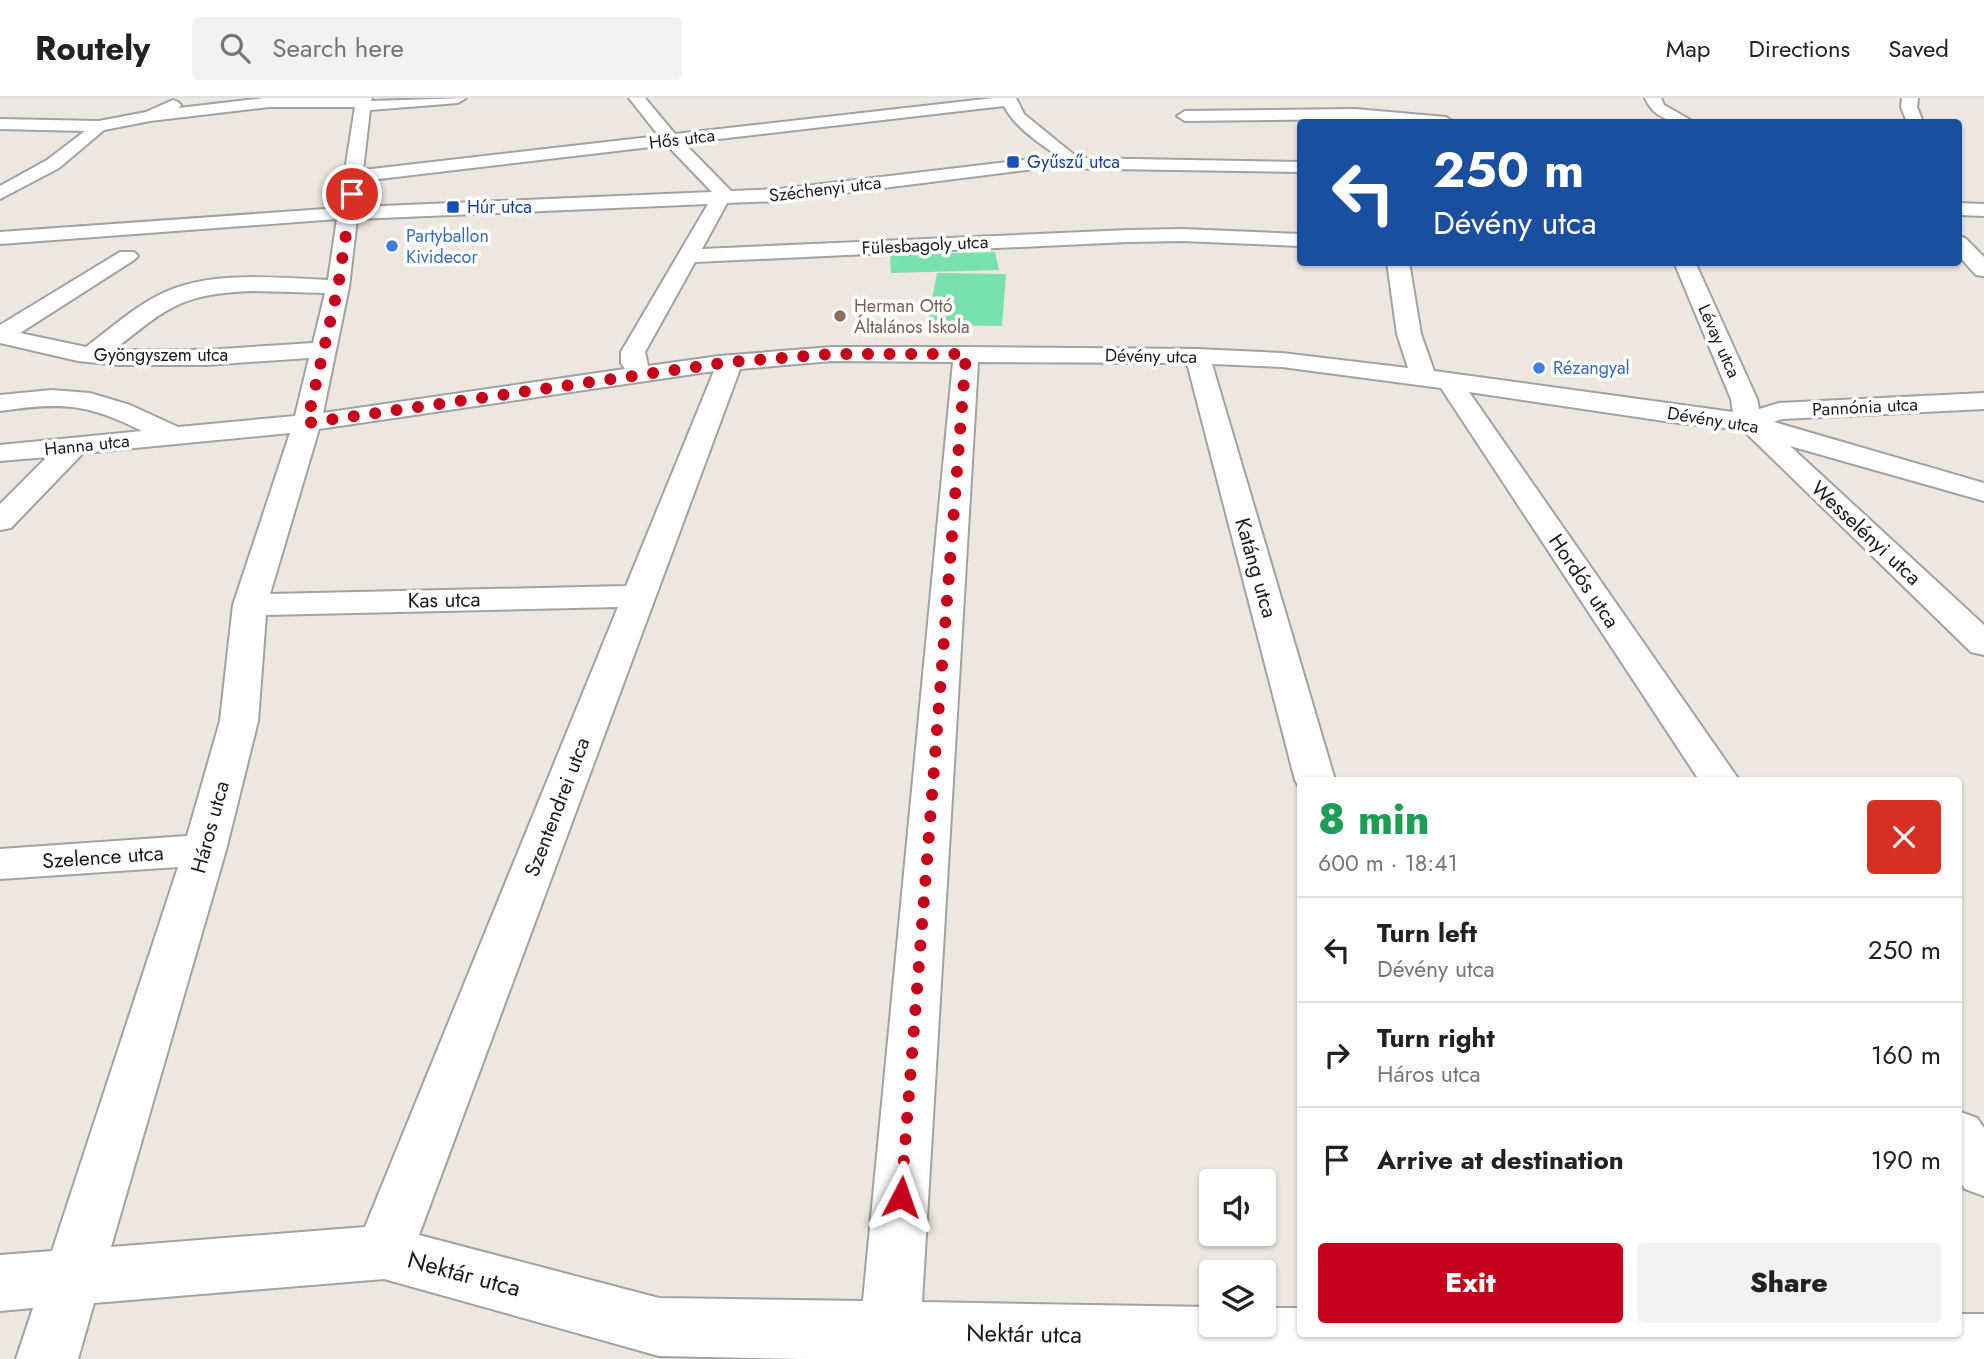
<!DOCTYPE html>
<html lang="en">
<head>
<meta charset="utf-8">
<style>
  :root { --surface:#fff; --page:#f2f2f2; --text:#222; --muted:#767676; --line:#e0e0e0; --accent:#c5001a }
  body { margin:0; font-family:Jost,sans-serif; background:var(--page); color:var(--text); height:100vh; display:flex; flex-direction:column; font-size:26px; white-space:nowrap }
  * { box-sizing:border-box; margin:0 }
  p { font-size:23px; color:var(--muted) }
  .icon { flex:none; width:38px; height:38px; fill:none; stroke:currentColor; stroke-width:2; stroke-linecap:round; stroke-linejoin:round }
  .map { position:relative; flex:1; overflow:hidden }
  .drawer { position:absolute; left:1297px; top:679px; width:665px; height:560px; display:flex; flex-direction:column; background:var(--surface); border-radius:7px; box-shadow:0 2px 5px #0004 }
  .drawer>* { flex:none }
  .guide { position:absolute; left:1297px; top:21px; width:665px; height:147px; border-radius:7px; box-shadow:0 2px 5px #0004; background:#1a4fa0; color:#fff; overflow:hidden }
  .fabs { position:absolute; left:1199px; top:1071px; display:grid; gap:14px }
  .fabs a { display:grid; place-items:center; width:77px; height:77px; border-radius:7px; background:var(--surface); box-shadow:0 2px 5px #0004; font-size:35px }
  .pin { position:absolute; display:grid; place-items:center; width:60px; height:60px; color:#fff; margin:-30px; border:4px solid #fff; border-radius:50%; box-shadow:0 2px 7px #0007 }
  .me { position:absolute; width:77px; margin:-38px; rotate:4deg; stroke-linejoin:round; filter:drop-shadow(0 0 5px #0008) }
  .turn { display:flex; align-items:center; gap:24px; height:147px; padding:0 21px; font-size:32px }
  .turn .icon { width:91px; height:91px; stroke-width:2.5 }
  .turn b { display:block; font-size:49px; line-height:60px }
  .round { display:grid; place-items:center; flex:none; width:74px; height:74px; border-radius:7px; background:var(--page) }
  .overview { display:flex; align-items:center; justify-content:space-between; height:119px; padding:0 21px }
  h1 { font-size:42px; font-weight:800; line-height:52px; color:#1e9e55 }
  .cta { display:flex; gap:14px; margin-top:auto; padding:14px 21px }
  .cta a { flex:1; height:80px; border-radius:7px; background:var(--accent); color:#fff; font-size:28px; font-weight:800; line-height:80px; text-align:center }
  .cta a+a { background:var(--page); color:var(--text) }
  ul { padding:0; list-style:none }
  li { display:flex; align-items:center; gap:21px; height:105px; padding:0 21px; border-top:2px solid var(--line) }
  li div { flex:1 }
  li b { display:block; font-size:26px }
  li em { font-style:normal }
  header { display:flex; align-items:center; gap:42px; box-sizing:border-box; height:98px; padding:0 35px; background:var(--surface); border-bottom:2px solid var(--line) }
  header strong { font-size:33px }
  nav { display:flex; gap:38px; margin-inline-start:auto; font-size:24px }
  .search { width:490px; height:63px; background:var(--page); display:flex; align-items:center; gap:18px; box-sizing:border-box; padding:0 24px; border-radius:7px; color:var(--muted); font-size:26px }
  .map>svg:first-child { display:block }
</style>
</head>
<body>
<header>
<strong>Routely</strong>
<div class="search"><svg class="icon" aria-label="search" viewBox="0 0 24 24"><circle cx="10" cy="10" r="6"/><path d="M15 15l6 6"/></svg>Search here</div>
<nav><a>Map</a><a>Directions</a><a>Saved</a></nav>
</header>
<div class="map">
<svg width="1984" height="1261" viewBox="0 0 1984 1261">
  <rect width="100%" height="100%" fill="#ede7df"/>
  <path fill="#79e1ab" d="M995,154l4,18 -108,3 -1,-18z
    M937,175l69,1 -4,52 -75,-1z"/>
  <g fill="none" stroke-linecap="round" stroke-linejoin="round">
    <defs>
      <path id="minor" d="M264,0h108l-1,3 95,-3 -8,5 -88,7 -7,60 296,-34 -30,-38h16l30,36 319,-36h22l8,16 54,44 222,4v10l-258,-4 -262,33 -53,2 -25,46 426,-19 54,-1 118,5v12l-118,-5 -54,1 -433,20 -50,90 3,14 71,-10 113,-9h134l231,2 85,4 126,15 -11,-34 -10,-72h22l12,72 13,37 299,41 -2,-13 -57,-137h21l62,137 2,10 20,-6 205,-10v16l-202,10 -8,3 210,61v18l-194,-55 194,179v30l-13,-3 -228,-222 -72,-8 -202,-30 270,388h-40l-258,-392 -159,-21 -70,-3 123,416h-35v9l-5,-9 -108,-417 -209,-1 -56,940 289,5v18h53v-17h36v26h658v-20h26v45h-1180l-145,-3 -275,-77 -290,24 -16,56h-62l17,-51 -33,3v-56l52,-4 126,-384 -178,12v-30l187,-13 33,-115 13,-116 57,-172 -207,20 -72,75 -11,2v-26l47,-47 -47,4v-16l142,-14c-55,-28 -82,-29 -142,-20v-16l52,-5 38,3 40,12 48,22 117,-11 14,-58 -103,7h-88l-40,-4 -78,-18v-18l120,-73h14l4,4 -4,4 -114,73 66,14c24,-18 48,-40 75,-53 50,-24 113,-16 167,-14l9,-61 -337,25v-12l339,-24 16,-101h-86l-119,14 -46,9 -45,38 -59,31v-13l47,-26 38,-29 -85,-2v-10l99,2 47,-9 27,-12 5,2 3,3 -2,3zM1004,8c12,23 36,37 56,52h-18l-262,31 -49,2 -47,-48zM667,47l45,47 -353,15 3,-26zM708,106l-87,148v11l4,6 -302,44 26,-126 8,-68zM252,193l73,2 -12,50 -107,7h-92c54,-43 67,-56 138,-59zM832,263l121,1 -90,939 -204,-3 -240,-63 321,-866zM714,273l-88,215 -356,8 49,-165zM618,509l-253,620 -254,20 115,-397 32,-129 8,-106z
        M1645,0h16l3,7 30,17c-20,2 -41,-4 -49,-24z
        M1902,0h16l-1,9 6,15h-16l-6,-15z
        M1355,11l91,8 8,5h-57l-42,-3 -170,2 -8,-5 8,-5z
        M1958,105l26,1v12l-26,-1z
        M1958,138l7,2 19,19v19l-8,-1 -18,-20z
        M1958,1013l19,7 7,10v68l-19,-7 -7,-10z"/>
    </defs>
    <use href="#minor" stroke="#a2a2a2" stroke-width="4"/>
    <use href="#minor" fill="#fff" fill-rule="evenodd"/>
  </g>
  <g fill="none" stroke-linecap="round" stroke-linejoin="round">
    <path stroke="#c5001a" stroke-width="12" stroke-dasharray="0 21.6" d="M352,96l-14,93 -31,136 423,-61 102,-8h134l-65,843"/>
  </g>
  <g fill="#1a4fb4" stroke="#fff" stroke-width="2.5">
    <rect x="1006" y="57" width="14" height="14" rx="3.5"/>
    <rect x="446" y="102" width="14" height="14" rx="3.5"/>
  </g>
  <g fill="#3f7fe0" stroke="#fff" stroke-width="2.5">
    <circle cx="392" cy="148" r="7"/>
    <circle cx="1539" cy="270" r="7"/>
  </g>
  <circle fill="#8d6e63" stroke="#fff" stroke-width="2.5" cx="840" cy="218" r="7"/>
  <g text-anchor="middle" stroke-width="7" stroke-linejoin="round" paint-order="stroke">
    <g font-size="18" fill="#1b1b1b" stroke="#fff">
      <text transform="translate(682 41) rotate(-7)" y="6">Hős utca</text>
      <text transform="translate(825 91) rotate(-7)" y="6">Széchenyi utca</text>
      <text transform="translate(925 147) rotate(-3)" y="6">Fülesbagoly utca</text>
      <text transform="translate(1719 243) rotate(66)" y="6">Lévay utca</text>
      <text x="161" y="263">Gyöngyszem utca</text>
      <text transform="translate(1151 258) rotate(1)" y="6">Dévény utca</text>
      <text transform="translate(1865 309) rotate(-3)" y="6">Pannónia utca</text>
      <text transform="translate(1713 322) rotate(9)" y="6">Dévény utca</text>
      <text transform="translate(87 347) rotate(-6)" y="6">Hanna utca</text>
    </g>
    <g font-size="18" fill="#164399" stroke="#fff" text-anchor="start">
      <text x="1027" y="70">Gyűszű utca</text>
      <text x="467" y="115">Húr utca</text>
    </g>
    <g font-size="18" fill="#366cbe" stroke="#fff" text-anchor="start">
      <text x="406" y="144">Partyballon<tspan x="406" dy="21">Kividecor</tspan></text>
      <text x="1553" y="276">Rézangyal</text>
    </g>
    <g font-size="18" fill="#785e54" stroke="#fff" text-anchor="start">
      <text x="854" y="214">Herman Ottó<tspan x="854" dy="21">Általános Iskola</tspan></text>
    </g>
    <g font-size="21" fill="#1b1b1b" stroke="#fff">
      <text transform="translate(1866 435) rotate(43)" y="7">Wesselényi utca</text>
      <text transform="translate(1256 470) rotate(74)" y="7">Katáng utca</text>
      <text transform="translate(1584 483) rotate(56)" y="7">Hordós utca</text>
      <text transform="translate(444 502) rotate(-1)" y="7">Kas utca</text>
      <text transform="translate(557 709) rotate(-69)" y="7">Szentendrei utca</text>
      <text transform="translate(210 729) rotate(-75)" y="7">Háros utca</text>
      <text transform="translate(103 759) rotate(-4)" y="7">Szelence utca</text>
    </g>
    <g font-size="24" fill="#1b1b1b" stroke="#fff">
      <text transform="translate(464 1176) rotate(15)" y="8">Nektár utca</text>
      <text transform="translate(1024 1236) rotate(1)" y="8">Nektár utca</text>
    </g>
  </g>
</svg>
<div class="fabs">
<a><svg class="icon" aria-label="sound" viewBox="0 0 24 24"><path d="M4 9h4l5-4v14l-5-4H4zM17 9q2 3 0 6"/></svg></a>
<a><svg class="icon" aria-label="layers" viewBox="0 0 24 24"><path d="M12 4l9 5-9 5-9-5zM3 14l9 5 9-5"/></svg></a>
</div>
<div class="pin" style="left:352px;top:96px;background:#d93025"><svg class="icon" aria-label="arrive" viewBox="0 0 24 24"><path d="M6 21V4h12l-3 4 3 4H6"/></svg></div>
<svg class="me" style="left:901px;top:1099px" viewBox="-20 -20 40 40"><path d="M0-17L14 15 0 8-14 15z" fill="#c5001a" stroke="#fff" stroke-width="4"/></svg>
<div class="guide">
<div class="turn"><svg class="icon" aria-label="left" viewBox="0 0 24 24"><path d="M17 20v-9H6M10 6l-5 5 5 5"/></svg><div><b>250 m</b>Dévény utca</div></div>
</div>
<section class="drawer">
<div class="overview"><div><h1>8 min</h1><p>600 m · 18:41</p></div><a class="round" style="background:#d93025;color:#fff"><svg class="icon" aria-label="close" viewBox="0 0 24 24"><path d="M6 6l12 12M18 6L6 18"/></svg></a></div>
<ul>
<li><svg class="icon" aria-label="left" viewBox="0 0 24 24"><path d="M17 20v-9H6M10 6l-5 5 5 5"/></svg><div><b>Turn left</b><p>Dévény utca</p></div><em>250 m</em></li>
<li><svg class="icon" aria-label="right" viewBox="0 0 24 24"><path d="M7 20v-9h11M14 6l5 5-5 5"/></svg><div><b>Turn right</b><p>Háros utca</p></div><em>160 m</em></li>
<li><svg class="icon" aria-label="arrive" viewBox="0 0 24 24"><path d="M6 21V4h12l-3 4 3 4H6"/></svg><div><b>Arrive at destination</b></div><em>190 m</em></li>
</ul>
<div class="cta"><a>Exit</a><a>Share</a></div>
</section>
</div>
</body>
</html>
